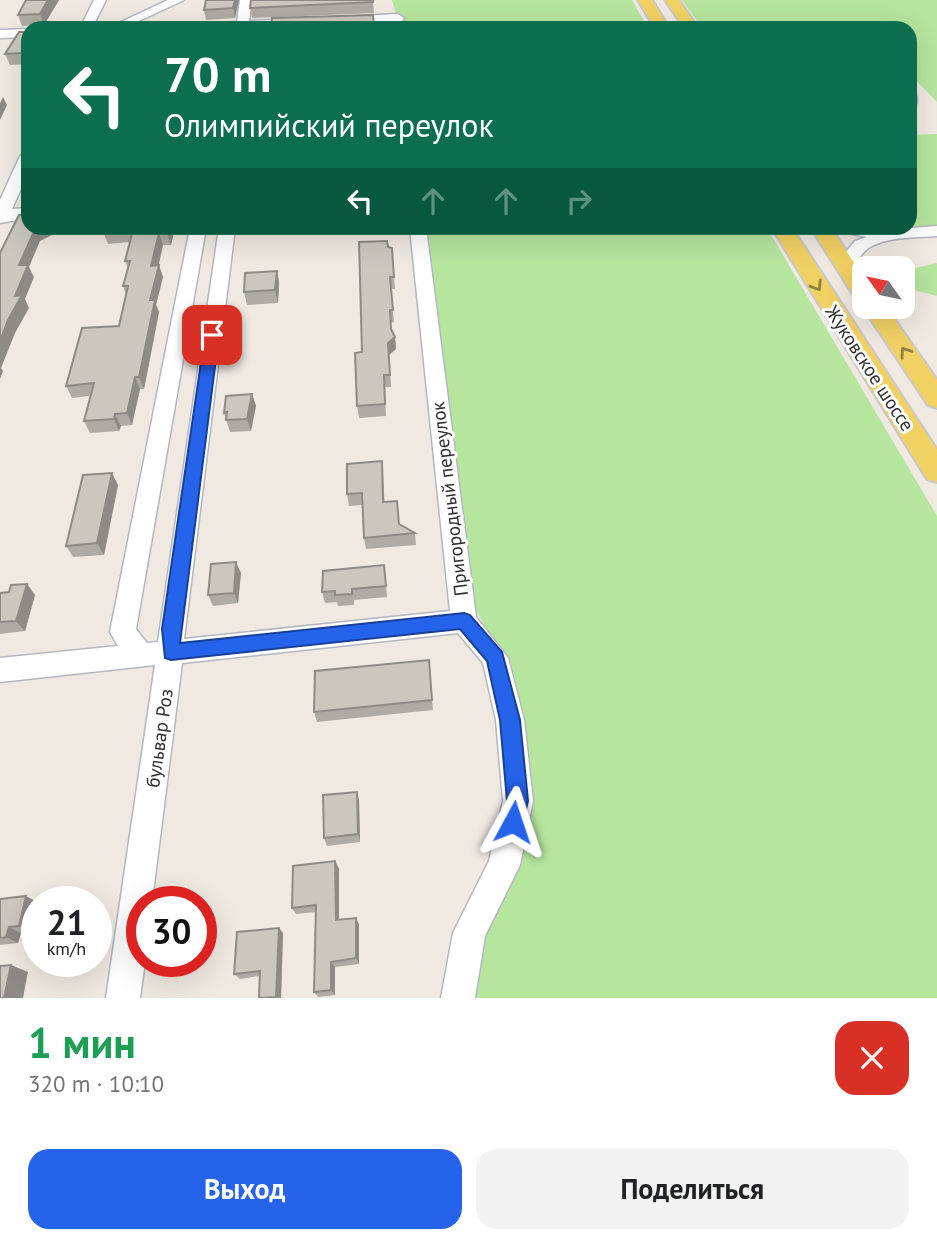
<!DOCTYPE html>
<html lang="ru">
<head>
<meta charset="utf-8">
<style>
  :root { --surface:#fff; --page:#f2f2f2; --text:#202124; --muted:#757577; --accent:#2563eb }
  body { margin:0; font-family:"PT Sans",sans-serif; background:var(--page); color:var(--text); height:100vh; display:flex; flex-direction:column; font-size:26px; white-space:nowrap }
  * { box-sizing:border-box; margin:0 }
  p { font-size:23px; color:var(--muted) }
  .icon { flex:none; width:38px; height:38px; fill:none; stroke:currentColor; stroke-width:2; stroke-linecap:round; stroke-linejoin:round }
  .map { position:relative; height:998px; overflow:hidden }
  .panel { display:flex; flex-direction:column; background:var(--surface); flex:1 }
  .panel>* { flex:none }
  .guide { position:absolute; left:21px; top:21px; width:896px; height:214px; border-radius:21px; box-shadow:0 7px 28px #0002; background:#0b6e4f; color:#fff; overflow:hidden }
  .needle { width:46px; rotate:303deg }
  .fabs { position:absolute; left:852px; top:256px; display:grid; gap:14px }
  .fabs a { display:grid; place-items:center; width:63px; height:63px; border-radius:14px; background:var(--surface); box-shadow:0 7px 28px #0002; font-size:35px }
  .speed { position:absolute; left:21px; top:886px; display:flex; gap:14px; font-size:35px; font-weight:700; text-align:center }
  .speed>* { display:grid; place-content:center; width:91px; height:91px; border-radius:50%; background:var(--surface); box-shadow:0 7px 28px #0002; line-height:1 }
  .speed small { font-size:18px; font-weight:400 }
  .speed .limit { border:10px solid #d22; background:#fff; color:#111 }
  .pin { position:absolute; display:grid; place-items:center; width:60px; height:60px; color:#fff; margin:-30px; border-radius:14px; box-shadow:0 4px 10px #0006 }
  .me { position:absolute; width:77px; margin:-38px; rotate:5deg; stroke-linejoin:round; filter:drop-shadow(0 0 5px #0008) }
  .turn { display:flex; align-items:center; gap:24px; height:147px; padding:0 28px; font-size:32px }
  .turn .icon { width:91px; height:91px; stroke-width:2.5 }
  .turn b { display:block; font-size:49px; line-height:60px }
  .lanes { display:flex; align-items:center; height:66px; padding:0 28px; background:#0003; justify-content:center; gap:35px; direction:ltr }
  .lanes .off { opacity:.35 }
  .round { display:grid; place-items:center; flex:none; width:74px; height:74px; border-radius:21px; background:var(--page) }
  .overview { display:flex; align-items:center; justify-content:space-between; height:119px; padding:0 28px }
  h1 { font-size:42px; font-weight:800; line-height:52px; color:#1e9e55 }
  .primary-button { display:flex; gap:14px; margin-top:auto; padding:14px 28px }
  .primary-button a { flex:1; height:80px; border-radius:21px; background:var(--accent); color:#fff; font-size:28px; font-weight:800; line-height:80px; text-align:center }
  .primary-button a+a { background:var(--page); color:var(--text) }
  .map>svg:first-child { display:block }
</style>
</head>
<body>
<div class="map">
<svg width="937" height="998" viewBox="0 0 937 998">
  <rect width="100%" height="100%" fill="#efe9e1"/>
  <path fill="#b6e59e" d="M392,0h240l16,28h-248z
    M682,0h255v102l-27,-28v-46h-208z
    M937,134v93l-65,1h38v-93z
    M424,228h343l170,288v482h-472l18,-75 46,-83v-31l-31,-160 -33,-58z
    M937,263v33l-23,-6 -6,-9 -1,-11z"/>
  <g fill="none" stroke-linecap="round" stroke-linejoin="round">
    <defs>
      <path id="minor" d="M94,0h12l-14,28h-12z
        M168,0h16l-60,28h-16z
        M240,0h12l-3,21 52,-2 6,4c-13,10 -120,5 -144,5l6,-4 68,-2z
        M398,14l6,4 -2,3 -60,4 -6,-4 6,-4z
        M28,29v8l-28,1v-8z
        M910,96l7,1v6l-7,1z
        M28,151v22l-16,36 16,-1v10l-28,5v-23l20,-44z
        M937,226v10c-22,2 -47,0 -67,11 -10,6 -13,19 -25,22l-9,-5 19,-23 12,-4 -26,-5 -2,-4 46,2z
        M190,228h16l-70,401 11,14 11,-1 61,-414h16l-51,411 266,-28 -40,-383h16l50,389 32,41 16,62 9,81 -13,64 -35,71 -10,62h-34l12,-65 36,-72 14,-60 -7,-81 -13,-57 -25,-30 -276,30 -30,238h-10v60h3l-5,37h-34l49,-333 -155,17v-24l118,-12 -8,-14z"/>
      <path id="major" d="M638,0h14l17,28h-14z
        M665,0h14l19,28h-14z
        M772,228h20l145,222v32l-10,-3z
        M811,228h20l33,50v23l-8,-2z
        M864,302v4h21l52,74v28l-9,-3 -66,-99z"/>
    </defs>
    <use href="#minor" stroke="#b4b7c1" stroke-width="3"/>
    <use href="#major" stroke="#c9c9c9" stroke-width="4"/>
    <use href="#minor" fill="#fff" fill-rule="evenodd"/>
    <use href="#major" fill="#f2d163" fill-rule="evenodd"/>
  </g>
  <path fill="#afaba4" d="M26,0h33l-15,25 -22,1 -4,-11z
    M239,0l-4,18 -29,2 -2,-10z
    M373,0l1,13 -122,5 -2,-10z
    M373,15l1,13h-103z
    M28,32v32l-18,1 -5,-11z
    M104,228h71l-4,17h-8l-5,20 5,12 -7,28 3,7 -15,77h-4l-8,36 -11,1 -2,5 -29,2 -6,-12 6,-25 -18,2 -6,-12 53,-60 7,-31 -3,-9 5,-17 -3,-8 5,-19 -22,2 -5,-12z
    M249,228h26l-25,1z
    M392,248l3,41h-4l3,33 -3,1v7l4,7 1,12 -7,6 2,32h-6l1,29 -27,2 -2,-12 5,-54z
    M277,271l2,12 -1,20 -31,2 -3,-13z
    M252,394l4,12 -5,25 -21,1 -6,-19z
    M382,461l2,41 15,22 16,9 1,12 -50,4 -2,-11 -1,-33 -14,1 -2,-12z
    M118,485l-14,70 -31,2 -7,-11z
    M384,565l3,32 -33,3v5l-16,1 -1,-4 -12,1 -3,-11z
    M241,573l-3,30 -25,3 -5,-11z
    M27,584l8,11 -10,36 -25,3v-41l9,-1z
    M429,660l4,50 -116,12 -3,-10z
    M359,800l1,42 -33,4 -3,-8z
    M335,861l4,8v51l20,4v40l-24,3v28l-17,2 -4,-5 2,-80 -20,2 -4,-6z
    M0,899l30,33 -9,1 -3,10 -18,2z
    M279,928l4,5 -2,65h-22v-22l-19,3 -6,-5z"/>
  <path fill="#8e8b86" d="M48,0h11l-15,25 -4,-11z
    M235,0h4l-4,18 -2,-10z
    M28,47v15l-4,-9z
    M3,97l4,8 -7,15v-17z
    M38,228h28l-26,13 -11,26 5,10 -9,22 4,9 -14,25 -14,35 2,3 -3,8v-38l15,-45 4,-31 16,-36z
    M168,228h7l-4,17 -4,-12z
    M159,233l4,12 -7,33 -5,-12z
    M159,265l4,12 -7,28 3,7 -15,77 -5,-12 11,-77z
    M277,271l2,12 -1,20 -3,-13z
    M395,337l1,12 -7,6 2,32 -3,-44z
    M135,377l5,12 -8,36 -5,-12z
    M252,394l4,12 -5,25 -4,-12z
    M115,414l6,12 -2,5 -5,-12z
    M382,461l1,12 2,41 -2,-12z
    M112,473l6,12 -14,70 -7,-12z
    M236,562l5,11 -3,30 -4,-10z
    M27,584l8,11 -10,36 -9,-10z
    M357,792l2,8 1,42 -2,-8z
    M335,861l4,8v57l-3,-6z
    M26,896l11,6 -7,30 -11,-6z
    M356,918l3,6v40l-3,-6z
    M9,927l12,6 -3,10 -12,-6z
    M279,928l4,5 -2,65 -5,-1z
    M331,962l4,5v28l-4,-5z
    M11,965l17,7 -5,26h-19z"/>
  <path fill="#cbc7bf" stroke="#8e8b86" stroke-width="2" d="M26,0h22l-8,14 -22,1z
    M206,0h29l-2,8 -29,2z
    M251,0h122v2l-123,6z
    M373,15l1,11 -20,1 1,1h-84l1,-10z
    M19,32h9v15l-4,6 -19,1z
    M19,215h9v13h10l-3,1 -16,36h9l-13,31 7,-1 -14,25 -8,21v-88z
    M104,228h64l-1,5h-8l-8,33 8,-1 -9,35h5l-16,77h-4l-8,36 -12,1 -1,5 -30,2 10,-38 -28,3 16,-58 37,-2 9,-40h-5l7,-25h-5l8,-31 -30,2z
    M387,241l1,6 4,1 2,29h-4l3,33h-3l1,19 4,8 -7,6 2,32h-6l1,29 -28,2 -2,-53 7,-1 -3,-110z
    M277,271l-2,19 -31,2 1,-19z
    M252,394l-5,25 -21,1 1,-8 -3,1 2,-17z
    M382,461l1,41 14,-1 2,23 16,9 -51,5 -2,-45 -15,1v-30z
    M112,473l-15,70 -31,3 17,-71z
    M236,562l-2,31 -26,2 3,-31z
    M384,565l2,21 -34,3v5l-17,1v-4l-13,1 1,-21z
    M27,584l-11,37 -16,1v-29l9,-1 2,-7z
    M429,660l3,40 -118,12 1,-41z
    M357,792l1,42 -34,4 -1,-43z
    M335,861l1,59 20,-2v40l-25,4v28l-17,2 2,-87 -24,3 1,-42z
    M26,896l-7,30 -10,1 -3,10 -6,1v-39z
    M279,928l-3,69 -17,1 1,-27 -26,3 3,-42z
    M11,965l-7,33h-4v-32z"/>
  <defs><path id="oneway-chevron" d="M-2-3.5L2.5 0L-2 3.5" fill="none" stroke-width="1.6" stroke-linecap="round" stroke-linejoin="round" transform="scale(1.75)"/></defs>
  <g stroke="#908048">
    <use href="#oneway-chevron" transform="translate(817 286) rotate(58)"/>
    <use href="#oneway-chevron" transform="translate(905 352) rotate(-125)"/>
  </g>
  <path fill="#2563eb" stroke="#184099" stroke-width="2" d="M212,330l7,5 -39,308 284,-30 6,2 32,37 18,68 8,81 -7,29 -8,3 -7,-3 -3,-8 4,-21 -7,-81 -13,-59 -27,-32 -289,31 -6,-2 -3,-29 43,-294z"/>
  <g text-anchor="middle" stroke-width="6" stroke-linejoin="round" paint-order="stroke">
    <g font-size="19" fill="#2e2e2e" stroke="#fff">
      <text transform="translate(870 368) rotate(57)" y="7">Жуковское шоссе</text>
      <text transform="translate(449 499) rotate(-97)" y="7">Пригородный переулок</text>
      <text transform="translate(159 738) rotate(-82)" y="7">бульвар Роз</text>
    </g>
  </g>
</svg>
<div class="fabs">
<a><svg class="needle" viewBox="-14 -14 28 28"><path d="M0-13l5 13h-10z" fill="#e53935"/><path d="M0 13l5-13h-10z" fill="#757577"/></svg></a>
</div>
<div class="speed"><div>21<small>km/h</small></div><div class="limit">30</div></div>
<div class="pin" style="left:212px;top:335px;background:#d93025"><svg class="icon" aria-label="arrive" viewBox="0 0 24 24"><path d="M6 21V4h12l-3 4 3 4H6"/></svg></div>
<svg class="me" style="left:513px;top:822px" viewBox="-20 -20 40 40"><path d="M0-17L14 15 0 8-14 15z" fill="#2563eb" stroke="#fff" stroke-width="4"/></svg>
<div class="guide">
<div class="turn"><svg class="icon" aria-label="left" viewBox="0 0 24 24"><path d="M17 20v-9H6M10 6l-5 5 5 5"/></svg><div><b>70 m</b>Олимпийский переулок</div></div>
<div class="lanes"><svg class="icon" aria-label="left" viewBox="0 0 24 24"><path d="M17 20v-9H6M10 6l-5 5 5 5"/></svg><svg class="icon off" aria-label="ahead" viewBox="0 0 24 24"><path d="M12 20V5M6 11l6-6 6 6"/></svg><svg class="icon off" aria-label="ahead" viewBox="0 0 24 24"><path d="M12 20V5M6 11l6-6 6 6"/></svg><svg class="icon off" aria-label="right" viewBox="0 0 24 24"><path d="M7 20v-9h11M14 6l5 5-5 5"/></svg></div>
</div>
</div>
<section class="panel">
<div class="overview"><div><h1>1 мин</h1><p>320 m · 10:10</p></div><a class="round" style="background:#d93025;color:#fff"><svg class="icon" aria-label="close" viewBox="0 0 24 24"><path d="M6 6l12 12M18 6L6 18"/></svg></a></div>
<div class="primary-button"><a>Выход</a><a>Поделиться</a></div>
</section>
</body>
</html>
